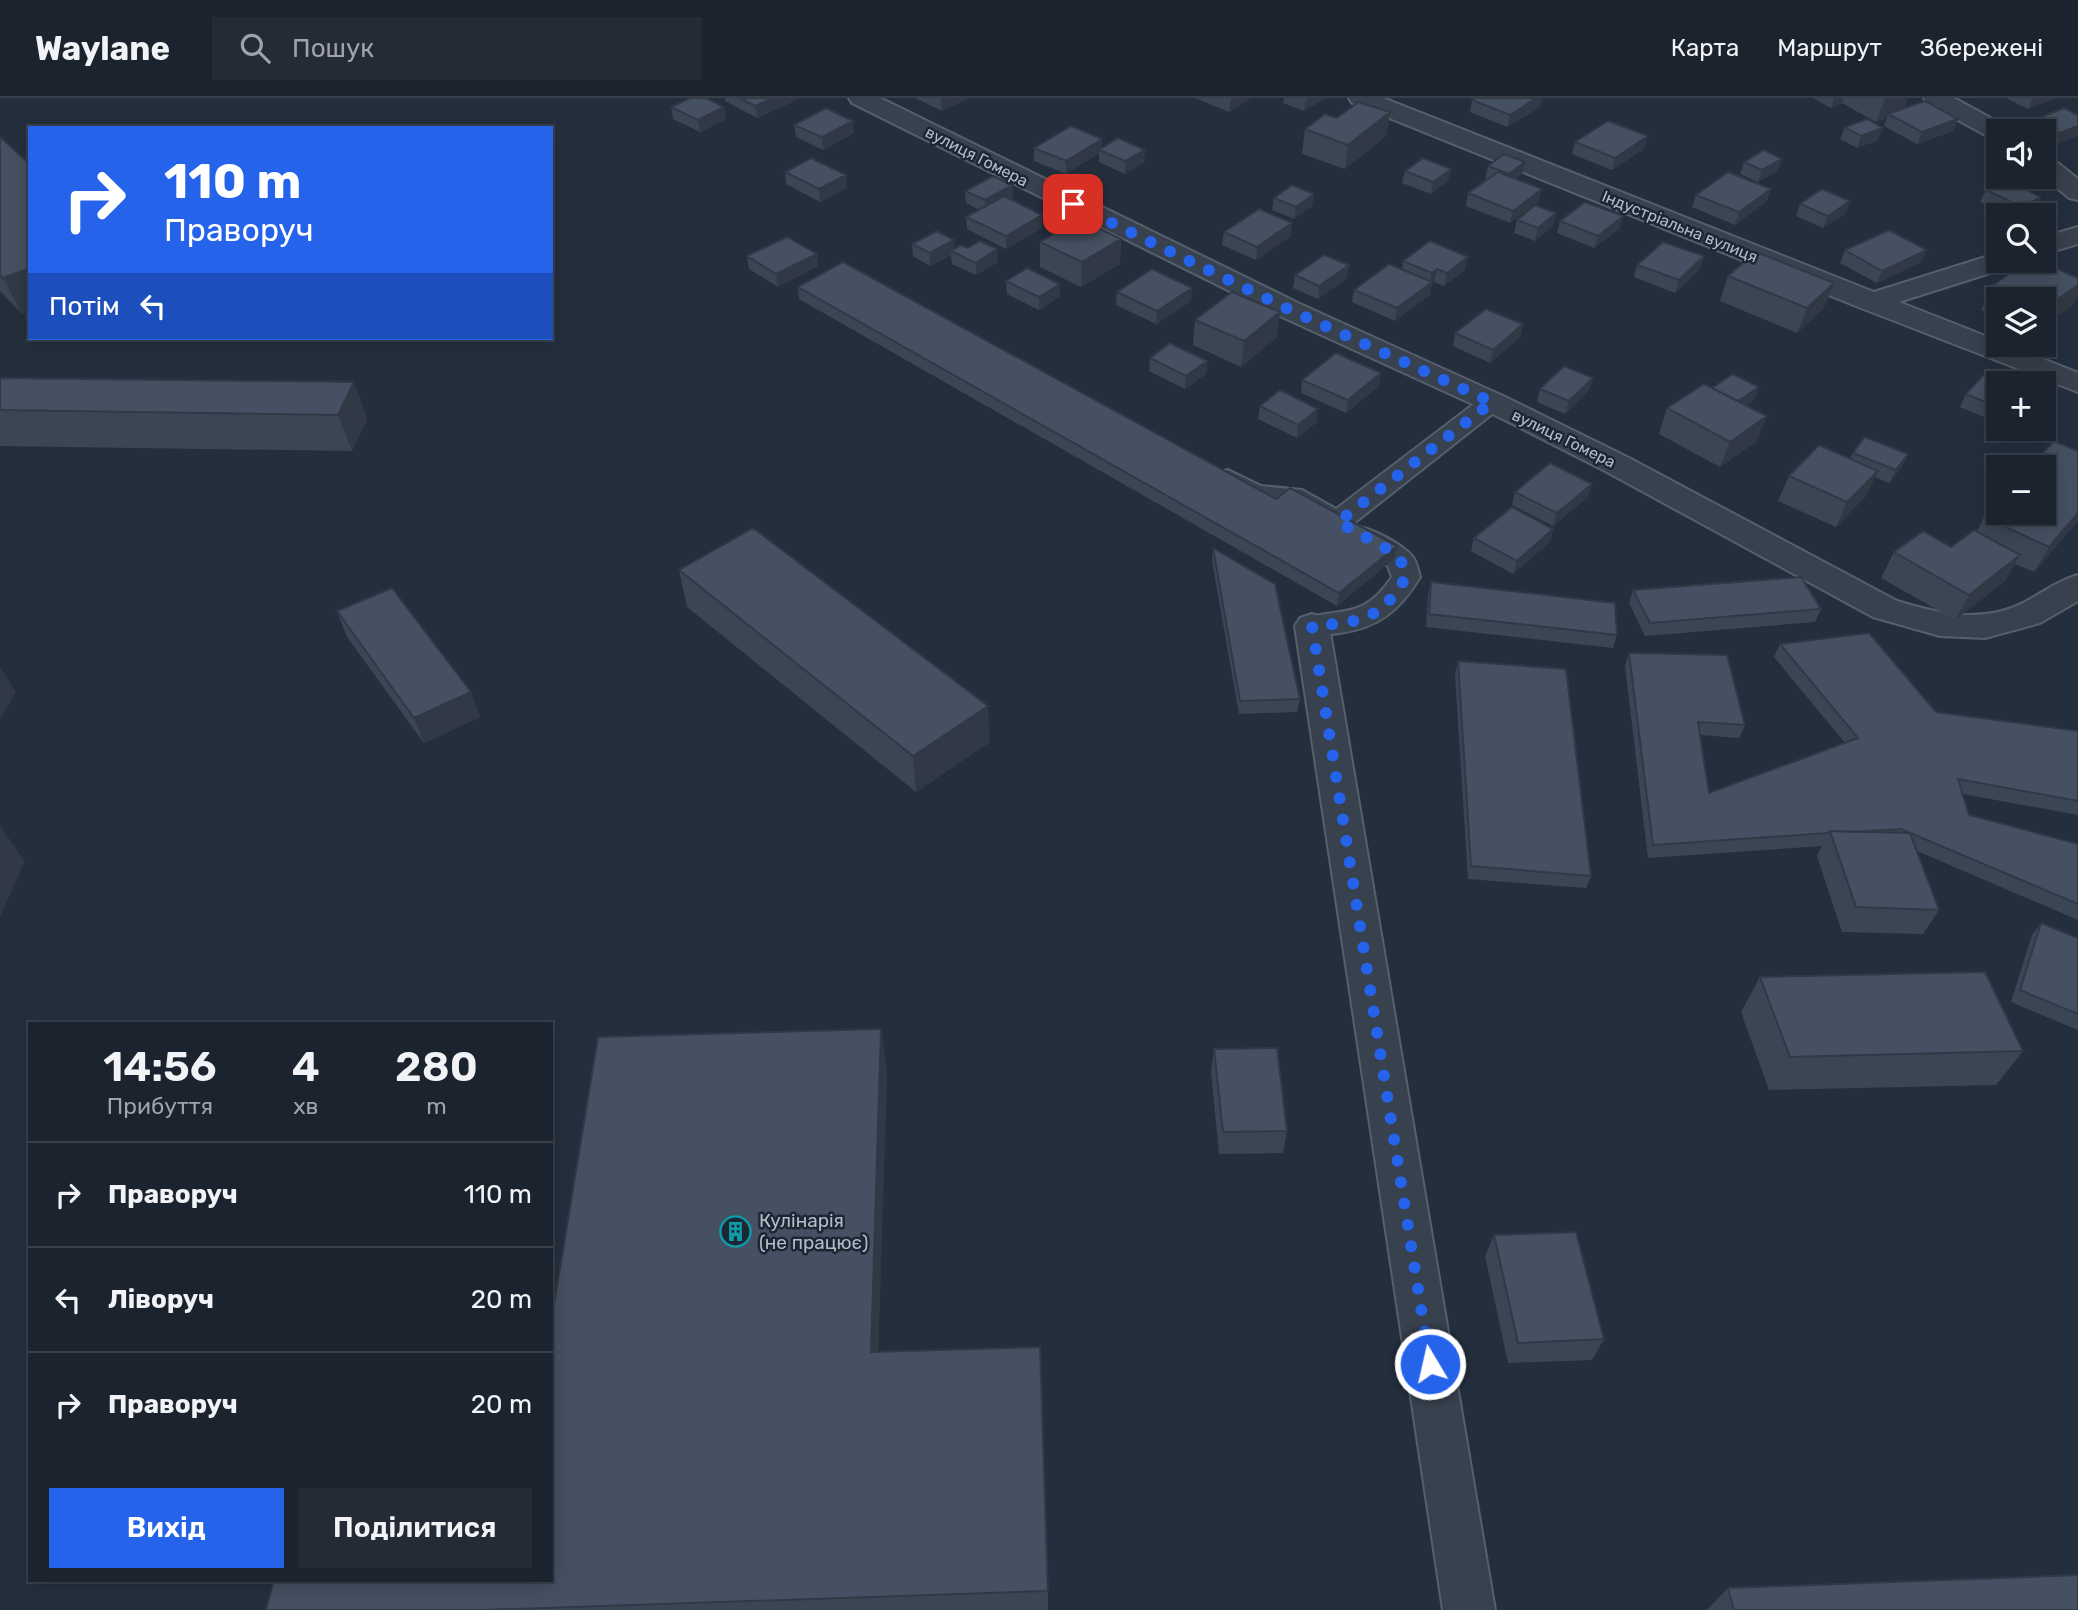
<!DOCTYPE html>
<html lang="uk">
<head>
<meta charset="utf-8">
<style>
  :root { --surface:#1b232e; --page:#242b36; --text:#f1f3f6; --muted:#a0a4aa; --line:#39404a; --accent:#2563eb }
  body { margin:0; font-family:Rubik,sans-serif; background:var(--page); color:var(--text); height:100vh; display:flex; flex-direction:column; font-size:26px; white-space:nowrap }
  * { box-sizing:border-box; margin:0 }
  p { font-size:23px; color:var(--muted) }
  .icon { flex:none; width:38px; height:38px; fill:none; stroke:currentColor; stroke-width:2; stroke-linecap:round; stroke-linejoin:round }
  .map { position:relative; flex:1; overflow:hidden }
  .drawer { position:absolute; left:28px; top:924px; width:525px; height:560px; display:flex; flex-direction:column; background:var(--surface); border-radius:0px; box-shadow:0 4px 18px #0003,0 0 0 2px var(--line) }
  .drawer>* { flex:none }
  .hud { position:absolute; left:28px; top:28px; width:525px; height:214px; border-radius:0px; box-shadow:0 4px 18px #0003,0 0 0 2px var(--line); background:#2563eb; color:#fff; overflow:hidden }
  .fabs { position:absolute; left:1986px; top:21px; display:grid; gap:14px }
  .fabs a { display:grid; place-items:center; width:70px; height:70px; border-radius:0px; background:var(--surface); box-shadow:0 4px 18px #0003,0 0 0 2px var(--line); font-size:35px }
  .pin { position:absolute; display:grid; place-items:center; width:60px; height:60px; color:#fff; margin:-30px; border-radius:14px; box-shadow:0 4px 10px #0006 }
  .me { position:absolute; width:77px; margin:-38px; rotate:351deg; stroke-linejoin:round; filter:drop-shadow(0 0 5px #0008) }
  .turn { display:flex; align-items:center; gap:24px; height:147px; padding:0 21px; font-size:32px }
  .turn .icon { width:91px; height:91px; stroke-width:2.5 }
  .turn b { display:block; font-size:49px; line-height:60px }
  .then { display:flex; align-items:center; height:66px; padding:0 21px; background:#0003; gap:14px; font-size:26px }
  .eta { display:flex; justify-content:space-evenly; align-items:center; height:119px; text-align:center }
  .eta b { font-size:42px; font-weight:600; line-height:49px }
  .button { display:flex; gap:14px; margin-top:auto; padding:14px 21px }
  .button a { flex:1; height:80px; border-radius:0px; background:var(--accent); color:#fff; font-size:28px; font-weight:600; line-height:80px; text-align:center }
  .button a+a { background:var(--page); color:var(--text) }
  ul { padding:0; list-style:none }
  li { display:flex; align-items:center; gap:21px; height:105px; padding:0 21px; border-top:2px solid var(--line) }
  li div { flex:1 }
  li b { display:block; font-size:26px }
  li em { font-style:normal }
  header { display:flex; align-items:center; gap:42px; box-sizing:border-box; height:98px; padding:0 35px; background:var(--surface); border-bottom:2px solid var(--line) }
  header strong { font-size:33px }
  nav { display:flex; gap:38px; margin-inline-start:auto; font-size:24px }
  .search { width:490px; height:63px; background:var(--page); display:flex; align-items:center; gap:18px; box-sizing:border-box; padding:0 24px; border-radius:0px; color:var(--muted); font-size:26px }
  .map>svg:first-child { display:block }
</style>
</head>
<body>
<header>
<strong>Waylane</strong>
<div class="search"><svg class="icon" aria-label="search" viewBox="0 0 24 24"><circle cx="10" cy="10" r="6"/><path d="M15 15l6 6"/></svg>Пошук</div>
<nav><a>Карта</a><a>Маршрут</a><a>Збережені</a></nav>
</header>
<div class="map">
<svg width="2078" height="1512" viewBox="0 0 2078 1512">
  <rect width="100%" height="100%" fill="#242f3e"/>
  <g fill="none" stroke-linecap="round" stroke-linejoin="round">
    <defs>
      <path id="service" d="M1492,296l9,3 4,5 -4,5 -152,120c16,-4 53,17 63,29 5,6 6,14 8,21 -20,33 -41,51 -81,56 -13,2 -25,4 -37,0l-5,-7 5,-7c42,-12 61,1 90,-42l-4,-11 -40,-26 -4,-6 4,-6c-23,6 -40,-14 -59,-22 -10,-4 -22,-2 -33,-3 -13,-2 -34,-13 -42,-24l4,-6 10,-3 33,16 41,4 34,19 147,-112z"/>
      <path id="minor" d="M849,0h31l420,206 203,92 126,62 268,143c43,13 86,23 128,1 17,-9 34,-22 53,-27v26l-38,22 -55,15 -45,-2 -67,-19 -266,-145 -126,-64 -201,-92 -428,-213z
        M1349,0h34l491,194 124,-39v8h15l-4,6 -110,35 99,39v4h10l70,28v19l-217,-84 -509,-205z
        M1924,0h30l53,29 3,4h-12v8l-9,-2 -62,-34z
        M2044,58l9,3 25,20v21l-9,-2 -25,-21z
        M2078,129v17l-34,10v-17z
        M1312,516l12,4 5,8 166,984h-52l-148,-984 5,-8z"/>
    </defs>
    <use href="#service" stroke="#565f6c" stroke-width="4"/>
    <use href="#minor" stroke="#565f6c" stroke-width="4"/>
    <use href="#service" fill="#38414e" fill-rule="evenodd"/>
    <use href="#minor" fill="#38414e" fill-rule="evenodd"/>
  </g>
  <path fill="#3b4654" d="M725,0h74v1l-42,19 -32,-17z
    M915,0h54l-27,13z
    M1195,0h56l-22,14z
    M1284,0h42l-22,13 -21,-8z
    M1475,0h67l-2,9 -33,20 -37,-15 2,-12z
    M1813,0h95l-4,11 54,10 -5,12 -36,13 -33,-18 3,-8 -11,4 -34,-19 -11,5z
    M2006,0h50l-28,11z
    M671,9l55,12 -26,13 -27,-13z
    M1390,14l-4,24 -41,33 -43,-15 3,-25 32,-11z
    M2078,17l-24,30 -10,-5v-9h-15l5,-11z
    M794,27l60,8 -31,17 -27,-13z
    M1845,29l33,13 -21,8 -17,-9z
    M0,39l30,27v147l-8,3 -22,-23z
    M1575,44l69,7 -32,21 -40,-16z
    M1034,50h68l42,14 -19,12 -26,-12v-9l-33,21 -32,-13z
    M1782,61l-5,12 -19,11 -18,-8 4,-12z
    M1488,68l34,8 -6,5 23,22 -29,22 -44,-17 2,-13 19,-14h-2z
    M1451,71l-3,12 -17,13 -29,-11 3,-12z
    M785,74l62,16 -27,14 -34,-18z
    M1771,91l-4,12 -32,24 -43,-18 4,-12z
    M1986,92l55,7 -6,13 -11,5h-17l-27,-13z
    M965,93l48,7 -2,1 31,16v13l-36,21 -39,-20 -1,-12 13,-7 -13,-7z
    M1314,96l-2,12 -18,13 -22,-9 2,-12z
    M1850,103l-5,13 -22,14 -27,-12 4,-12z
    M1556,115l-3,13 -18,15 -21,-8 3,-13z
    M1623,118l-4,13 -25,19 -37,-15 3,-12z
    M1224,134l67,4 -35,24 -34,-15z
    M1121,141l-1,25 -39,23 -41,-20v-25z
    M912,146l43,5h42l1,13 -22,13 -24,-11 -1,-9 -21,11 -17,-10z
    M1845,152l76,12 -44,21 -37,-20z
    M817,156l1,12 -40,21 -29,-18 -2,-13z
    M1704,158l-4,13 -25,24 -41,-16 3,-12z
    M1403,163l62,9 -21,16 -10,-4 -2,1 -2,12 -35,26 -43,-19 2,-12 48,-21z
    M1349,167l-2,13 -29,21 -25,-11 2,-13z
    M1728,178l96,32 -27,25 -77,-32z
    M2078,180v16l-6,12 -28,19v-26h-46v19l-17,-8 12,-25z
    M1006,183l54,3v12l-21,14 -32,-16z
    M798,189l478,212 121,47 -3,13 -57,47 -538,-307z
    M1192,190l-1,13 -35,23 -40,-19 1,-13z
    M1195,222l82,17 -36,30 -48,-22z
    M1523,226l-3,13 -30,26 -37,-17 2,-13z
    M1150,260l57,3 -1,13 -21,15 -36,-18z
    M0,280l354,4 13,37 -15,32 -352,-5z
    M1593,280l-4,12 -24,24 -28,-12 3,-13z
    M1302,282l77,6 -33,27 -45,-20z
    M1998,285v40l-38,-16 6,-13z
    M1759,289l-5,13 -8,5 11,36 -37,26 -61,-33 8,-26 45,-20z
    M1260,308l57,16 -20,16 -39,-19z
    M1853,355l55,1 -6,13 -13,16 -14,-6 -9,19 -30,31 -58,-26 11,-25 61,-17z
    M1592,386l-4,13 -35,29 -41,-21 3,-13z
    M1984,419l94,4 -44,51 -19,-8 -10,17 -50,39 -74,-42 13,-26 57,-5 26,-16z
    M1553,431l-3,13 -37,32 -42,-23 3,-13z
    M1213,450l87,151 -3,13 -58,2 -27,-153z
    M679,472l311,172 -74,50 -229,-185z
    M1431,484l186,53 -4,13 -187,-21 2,-32z
    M1633,492l188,19 -6,13 -170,14 -16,-33z
    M337,513l134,81 9,25 -56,26 -77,-106z
    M1780,546l156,68 142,19v84l-115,-21 6,21 109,29v76l-161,-69 22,59 -16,24 -81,-2 -25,-76 5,-10 -174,12 -23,-192 4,-13 116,72 -6,13 -39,-3 9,58 136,-50 -71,-86z
    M1458,563l133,215 -5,12 -118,-9 -13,-205z
    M2041,825l37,15v92l-67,-28 21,-67z
    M1760,879l263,74 -27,34 -227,5 -28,-78z
    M881,931l6,43 -9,280 170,239v19h-782l285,-30z
    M1214,951l73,82 -4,22 -64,1 -8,-82z
    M1494,1137l110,104 -12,21 -84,3 -23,-107z
    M1728,1490l350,22h-371z"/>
  <path fill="#303945" d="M773,0h26v1l-42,19 -2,-12z
    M942,0h27l-27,13 -1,-12z
    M1231,0h20l-22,14z
    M1308,0h18l-22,13 2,-12z
    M1537,0h5l-2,9 -33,20 3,-12z
    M1834,0h10l-2,5 -11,5z
    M1885,0h23l-5,14 -15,2 -1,4 -11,4z
    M2033,0h23l-28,11z
    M724,9l2,12 -26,13 -2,-12z
    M1390,14l-4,24 -41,33 3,-24z
    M1958,21l-5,12 -36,13 5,-12z
    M853,23l1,12 -31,17 -1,-13z
    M2078,28v10l-24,9 6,-12z
    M1883,30l-5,12 -21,8 4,-12z
    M1648,38l-4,13 -32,21 3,-12z
    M1102,41v12l-3,-1v3l-33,21v-13z
    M1145,52l-1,12 -19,12v-13z
    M1782,61l-5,12 -19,11 4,-12z
    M1525,64l-3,12 -16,13 3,-13z
    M1451,71l-3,12 -17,13 2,-12z
    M846,77l1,13 -27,14 -1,-13z
    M1013,87v13l-28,15v-13z
    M1542,91l-3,12 -29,22 3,-12z
    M1771,91l-4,12 -32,24 4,-13z
    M1314,96l-2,12 -18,13 2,-12z
    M2041,99l-6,13 -11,5h-6l4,-8z
    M1850,103l-5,13 -22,14 5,-12z
    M1556,115l-3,13 -18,15 3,-13z
    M1042,117v13l-36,21v-13z
    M1623,118l-4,13 -25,19 4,-12z
    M1292,125l-1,13 -35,24 1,-13z
    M1121,141l-1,25 -39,23 1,-25z
    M954,142l1,13 -4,-2v4l-21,11v-13z
    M997,151l1,13 -22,13v-12z
    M1927,152l-6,12 -44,21 5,-12z
    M817,156l1,12 -40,21 -2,-13z
    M1704,158l-4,13 -25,24 4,-13z
    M1468,159l-3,13 -21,16 3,-13z
    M1349,167l-2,13 -29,21 1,-13z
    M30,170v43l-8,3 -19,-36z
    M1437,171l-3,13 -2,1 -2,12 -35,26 2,-13 32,-24 3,-11z
    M1834,185l-10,25 -27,25 10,-25z
    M1060,186v12l-21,14v-13z
    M2078,187v9l-6,12 -28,19v-14l1,-3z
    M1192,190l-1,13 -35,23 1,-13z
    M1280,214l-3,25 -36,30 3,-26z
    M1523,226l-3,13 -30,26 3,-13z
    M1207,263l-1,13 -21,15 1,-13z
    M1381,275l-2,13 -33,27 2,-13z
    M1593,280l-4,12 -24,24 4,-13z
    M354,284l13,37 -15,32 -14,-36z
    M1759,289l-5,13 -23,16 5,-13z
    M1318,311l-1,13 -20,16 1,-13z
    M1767,318l-10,25 -37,26 10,-25z
    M1908,356l-6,13 -13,16 7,-13z
    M1878,373l-12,25 -30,31 11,-25z
    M1592,386l-4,13 -35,29 4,-13z
    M2078,415v8l-44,51 15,-25z
    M1553,431l-3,13 -37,32 4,-13z
    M1397,448l-3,13 -57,47 2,-13z
    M2020,457l-15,26 -50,39 14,-25z
    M0,569l16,25 -16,28z
    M471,594l9,25 -56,26 -10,-25z
    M988,608l2,36 -74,50 -3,-36z
    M0,728l25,35 -25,56z
    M881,931l6,43 -10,316 -6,-36z"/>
  <path fill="#455162" stroke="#303945" stroke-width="2" d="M690,0h16l18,9 -26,13 -27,-13z
    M740,0h33l-18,8z
    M1475,0h62l-27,17 -38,-15z
    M1925,3l33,18 -36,13 -34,-18z
    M1358,4l32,10 -42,33 -43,-16 20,-15 12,4z
    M826,10l27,13 -31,16 -28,-12z
    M2064,10l14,7v11l-18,7 -26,-13z
    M1867,21l16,9 -22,8 -16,-9z
    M1608,23l40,15 -33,22 -40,-16z
    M1071,28l31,13 -36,22 -32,-13z
    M0,39l30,27v104l-27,10 -3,-4z
    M1118,40l27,12 -20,11 -26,-11z
    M1764,52l18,9 -20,11 -18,-8z
    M1504,56l21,8 -16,12 -21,-8z
    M811,60l35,17 -27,14 -34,-17z
    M1423,60l28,11 -18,13 -28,-11z
    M1498,74l44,17 -29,22 -45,-18z
    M1728,74l43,17 -32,23 -43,-17z
    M993,78l20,9 -28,15 -20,-9z
    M2005,82l36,17 -19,10 -36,-17z
    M1292,87l22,9 -18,13 -22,-9z
    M1822,91l28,12 -22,15 -28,-12z
    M1004,98l38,19 -36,21 -40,-19z
    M1585,104l38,14 -25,20 -38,-15z
    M1535,107l21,8 -18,15 -21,-8z
    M1259,111l33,14 -35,24 -33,-15z
    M1079,121l42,20 -39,23 -42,-20z
    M1889,132l38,20 -45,21 -37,-21z
    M937,133l17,9 -24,13 -18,-9z
    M787,139l30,17 -41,20 -29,-18z
    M980,143l17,8 -21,14 -25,-12 10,-6 7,3z
    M1430,143l38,16 -21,16 -10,-4 -5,4 -29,-12z
    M1663,144l41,14 -25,24 -42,-15z
    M1756,154l78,31 -27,25 -79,-32z
    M1324,157l25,10 -30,21 -24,-11z
    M2028,163h12l38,17v7l-33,23h-1v-9h-19l-32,-14z
    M843,164l433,237 14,-11 107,58 -58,47 -541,-306z
    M1389,166l43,18 -35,26 -43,-18z
    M1027,170l33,16 -21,13 -33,-16z
    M1152,171l40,19 -35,23 -40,-19z
    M1232,194l48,20 -36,29 -49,-21z
    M1486,211l37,15 -30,26 -38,-17z
    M1170,245l37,18 -21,15 -36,-18z
    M1336,255l45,20 -33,27 -46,-20z
    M1564,268l29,12 -24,23 -29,-12z
    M1989,271l35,14h-26v24l-32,-13z
    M1733,276l26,13 -21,14 -26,-13z
    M0,280l354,4 -16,33 -338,-5z
    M1704,286l63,32 -37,26 -63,-34z
    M1280,292l38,19 -20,16 -38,-19z
    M1865,339l43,17 -12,16 -43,-17z
    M2054,343l24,10v62l-29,34 -65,-30 14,-15v11h46v-46h-14z
    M1819,347l59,26 -31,31 -58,-26z
    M1550,365l42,21 -35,29 -42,-21z
    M1512,409l41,22 -36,32 -43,-23z
    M753,430l235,178 -75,50 -234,-186z
    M1974,432l46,25 -51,40 -75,-43 29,-21 28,16z
    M1213,450l62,36 25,115 -60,2z
    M1801,479l20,32 -171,14 -17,-33z
    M1431,484l184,21 2,32 -188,-21z
    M392,490l79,104 -57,26 -77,-107z
    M1869,535l67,79 142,19v70l-120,-22 11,36 109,29v60l-177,-75 -47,3 -24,-1 -1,2 -176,12 -24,-192 98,2 18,70 -47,-3 11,71 149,-55 -78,-94z
    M1458,563l108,8 25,207 -120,-10z
    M1830,733l80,2 29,77 -83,-3z
    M2041,825l37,15v76l-58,-24z
    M1985,874l38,79 -233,6 -30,-80z
    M881,931l-10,323 169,-5 8,244 -564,19h-218l8,-30h277v-257l47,-286z
    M1277,950l10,83 -64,1 -9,-83z
    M1576,1134l28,107 -86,4 -24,-108z
    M2078,1477v35h-344l-6,-22z"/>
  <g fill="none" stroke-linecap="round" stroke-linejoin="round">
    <path stroke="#2563eb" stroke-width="12" stroke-dasharray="0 21.6" d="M1073,106l217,106 202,92 -154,120 46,25 17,14 5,16c-26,44 -46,45 -94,49l118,738"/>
  </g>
  <defs>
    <symbol id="building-ring" viewBox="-11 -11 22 22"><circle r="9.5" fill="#1d2633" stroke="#0f9aa8" stroke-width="1.5"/><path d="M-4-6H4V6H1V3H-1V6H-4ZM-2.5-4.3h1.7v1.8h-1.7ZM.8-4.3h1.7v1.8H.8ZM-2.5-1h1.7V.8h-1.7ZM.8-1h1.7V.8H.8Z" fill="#0f9aa8"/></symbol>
  </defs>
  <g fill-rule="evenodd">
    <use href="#building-ring" x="718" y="1116" width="35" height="35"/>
  </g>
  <g text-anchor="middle" stroke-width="5" stroke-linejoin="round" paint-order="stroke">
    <g font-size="16" fill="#b4bcc9" stroke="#1d2633">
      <text transform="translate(977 58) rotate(27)" y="6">вулиця Гомера</text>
      <text transform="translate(1680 128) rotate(22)" y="6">Індустріальна вулиця</text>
      <text transform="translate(1564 340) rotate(26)" y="6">вулиця Гомера</text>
    </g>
    <g font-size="19" fill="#b4bcc9" stroke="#1d2633" text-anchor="start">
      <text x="759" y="1129">Кулінарія<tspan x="759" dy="22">(не працює)</tspan></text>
    </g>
  </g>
</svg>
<div class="fabs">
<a><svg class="icon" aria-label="sound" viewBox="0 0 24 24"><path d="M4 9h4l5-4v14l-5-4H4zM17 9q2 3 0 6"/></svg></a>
<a><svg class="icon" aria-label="search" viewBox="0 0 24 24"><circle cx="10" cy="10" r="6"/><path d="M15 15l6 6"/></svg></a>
<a><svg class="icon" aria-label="layers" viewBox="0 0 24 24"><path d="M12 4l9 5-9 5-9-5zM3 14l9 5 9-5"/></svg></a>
<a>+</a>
<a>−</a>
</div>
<div class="pin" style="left:1073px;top:106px;background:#d93025"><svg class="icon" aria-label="arrive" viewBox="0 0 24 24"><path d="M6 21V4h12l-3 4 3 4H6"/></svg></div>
<svg class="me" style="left:1430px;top:1266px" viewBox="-20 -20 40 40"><circle r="17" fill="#2563eb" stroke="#fff" stroke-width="3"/><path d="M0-11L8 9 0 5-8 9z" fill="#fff"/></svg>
<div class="hud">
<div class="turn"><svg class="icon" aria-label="right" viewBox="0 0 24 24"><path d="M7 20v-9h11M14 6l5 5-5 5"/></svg><div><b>110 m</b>Праворуч</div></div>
<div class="then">Потім<svg class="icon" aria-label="left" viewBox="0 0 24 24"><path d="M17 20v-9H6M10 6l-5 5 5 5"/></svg></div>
</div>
<section class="drawer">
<div class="eta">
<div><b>14:56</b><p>Прибуття</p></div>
<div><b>4</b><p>хв</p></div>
<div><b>280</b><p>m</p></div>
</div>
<ul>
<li><svg class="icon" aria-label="right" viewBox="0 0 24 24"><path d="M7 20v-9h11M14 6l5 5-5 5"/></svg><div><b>Праворуч</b></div><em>110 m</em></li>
<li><svg class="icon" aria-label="left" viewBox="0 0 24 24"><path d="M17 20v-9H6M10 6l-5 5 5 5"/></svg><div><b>Ліворуч</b></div><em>20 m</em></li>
<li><svg class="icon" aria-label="right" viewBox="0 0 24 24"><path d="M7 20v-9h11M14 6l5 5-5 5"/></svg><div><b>Праворуч</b></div><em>20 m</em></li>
</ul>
<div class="button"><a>Вихід</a><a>Поділитися</a></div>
</section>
</div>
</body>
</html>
